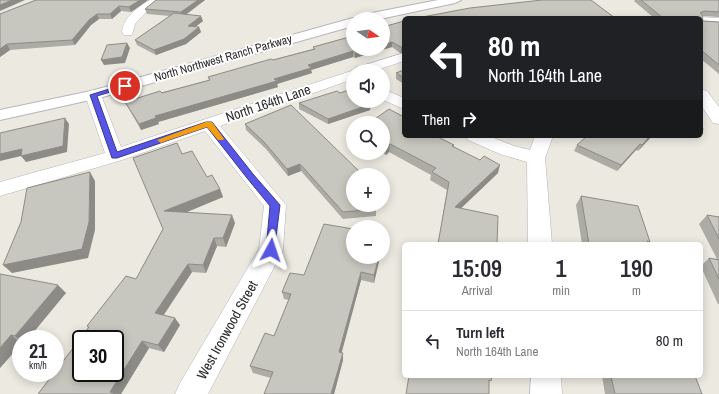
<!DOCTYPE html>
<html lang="en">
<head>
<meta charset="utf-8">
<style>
  :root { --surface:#fff; --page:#f2f2f3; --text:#2b2b33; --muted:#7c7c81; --line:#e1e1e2 }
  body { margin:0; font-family:"Archivo Narrow",sans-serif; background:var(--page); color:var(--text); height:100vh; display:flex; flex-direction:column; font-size:15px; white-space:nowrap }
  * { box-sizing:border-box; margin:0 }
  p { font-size:13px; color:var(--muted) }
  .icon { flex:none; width:22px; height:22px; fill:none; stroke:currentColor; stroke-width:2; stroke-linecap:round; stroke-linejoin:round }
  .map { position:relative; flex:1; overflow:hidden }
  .sheet { position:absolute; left:402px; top:242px; width:301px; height:136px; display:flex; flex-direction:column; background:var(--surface); border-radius:6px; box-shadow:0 2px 10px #0003 }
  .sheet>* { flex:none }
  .banner { position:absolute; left:402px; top:16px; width:301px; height:122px; border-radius:6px; box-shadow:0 2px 10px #0003; background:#202124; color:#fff; overflow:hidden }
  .needle { width:26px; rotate:103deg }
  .buttons { position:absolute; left:346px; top:12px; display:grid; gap:8px }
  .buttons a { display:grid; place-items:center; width:44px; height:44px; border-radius:50%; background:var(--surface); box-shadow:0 2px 10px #0003; font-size:20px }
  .speed { position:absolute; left:12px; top:330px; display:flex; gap:8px; font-size:20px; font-weight:700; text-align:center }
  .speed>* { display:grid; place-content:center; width:52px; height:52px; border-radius:50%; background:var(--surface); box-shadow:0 2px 10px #0003; line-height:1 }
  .speed small { font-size:10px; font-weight:400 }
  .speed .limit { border:2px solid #111; border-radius:6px; background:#fff; color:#111 }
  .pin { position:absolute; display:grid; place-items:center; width:34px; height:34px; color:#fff; margin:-17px; border:2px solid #fff; border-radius:50%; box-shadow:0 1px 4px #0007 }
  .me { position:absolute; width:44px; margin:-22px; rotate:5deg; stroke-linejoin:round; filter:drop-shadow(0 0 3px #0008) }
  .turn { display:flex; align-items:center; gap:14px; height:84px; padding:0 20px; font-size:18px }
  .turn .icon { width:52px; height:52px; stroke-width:2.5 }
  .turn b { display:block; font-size:28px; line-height:34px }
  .then { display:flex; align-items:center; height:38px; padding:0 20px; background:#0003; gap:8px; font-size:15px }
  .eta { display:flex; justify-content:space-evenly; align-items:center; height:68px; text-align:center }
  .eta b { font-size:24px; font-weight:600; line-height:28px }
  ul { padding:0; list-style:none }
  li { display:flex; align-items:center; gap:12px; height:60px; padding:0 20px; border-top:1px solid var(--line) }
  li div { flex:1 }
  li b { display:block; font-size:15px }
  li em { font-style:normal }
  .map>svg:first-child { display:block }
</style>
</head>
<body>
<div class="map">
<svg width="719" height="394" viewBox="0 0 719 394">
  <rect width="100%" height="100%" fill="#ece9e1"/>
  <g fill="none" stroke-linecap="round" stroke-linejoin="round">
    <defs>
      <path id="street" d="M150,0h12l-16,12 -11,12 -3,11h-8l-2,-3c2,-16 15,-24 28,-32z
        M701,17l18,1v8l-18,-1v-7h-2z
        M404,53v8l-30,10h-21v8l-133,47 66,79 -3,45 -75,144h-33l5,-11 79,-134 5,-43 -59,-75 -83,29 -122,36v-14l105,-29 -20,-58 2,-3 6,-2 6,2 2,3 20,52 233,-77 1,-2z
        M383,89l21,9v11l-21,-9z
        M701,89l6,2 12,16v17l-6,-1 -12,-18z
        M465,136h24l25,10 16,4 5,-14h18l-8,22 7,86h-24l-1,-82 -27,-8 -32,-14z
        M531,376h30l1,18h-32z"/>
      <path id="secondary" d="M438,0h23l-6,3 -75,16h-24l2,-3 4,-1z
        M353,18l3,1h-3v7l-254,72 -99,22v-10l91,-19z"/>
    </defs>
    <use href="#street" stroke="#b4b4be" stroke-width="1"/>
    <use href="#secondary" stroke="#b4b4be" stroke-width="2"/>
    <use href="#street" fill="#fff" fill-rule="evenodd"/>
    <use href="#secondary" fill="#fff" fill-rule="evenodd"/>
  </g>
  <path fill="#acaba4" d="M36,0h112l-17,12 -10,-1 -9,8h-13l-8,6 -16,20 -65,5 -10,7v-43z
    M156,0h49l-19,15 17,6 -8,6h4l2,5 -15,12 -30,11 -19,-10 -2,-5 35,-24 -23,-2 -2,-5z
    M635,0h84v17l-17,-1 1,5 16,1v52l-18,-15v-41h-47l-20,-17z
    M404,21l-4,32 -8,-6 -37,11 -2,-1 -42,13 1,3 -35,11 1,3 -120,35 1,2 -18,6 -16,-28 84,-22 -1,-3 105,-28v-2z
    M404,70v14l-8,-5v-6z
    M340,93l31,11 -1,6 -42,14 -29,-15v-6z
    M383,123l21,13 50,9v2l44,26 -37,35 36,36h-59l9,-54 -17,-10 1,-5 -42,-23 -3,3 -4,-2h1z
    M245,124l131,85v7l-33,3 -42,-48 -13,5 -22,-27 -20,-19z
    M701,126l3,3 -3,4z
    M652,136l-14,15 -2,-1 -19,21 -43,-20 3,-6z
    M182,154l25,23 13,12 3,8 -37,15 49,11 -9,24 -9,-1 -11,27 -14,-1 -28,43 16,10 -16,27 -15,-4 -28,46h-83l50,-66 -1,-2 49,-47 27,-50z
    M581,196l69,46 -2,2h-66l-6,-39z
    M707,215l12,2v87h-1l-17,-37v-1l8,-8 8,1 -18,-35z
    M353,257h27l-6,26 -13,-3 -20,73 2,7 -9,34h-70l7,-16 -18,-5 -3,-7 24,-30 15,-36 -5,-1 -2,-7 22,-17z
    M0,274l66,19 -45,46v5l-21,24z
    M602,376h93l7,18h-97z"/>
  <path fill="#8c8b86" d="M12,0h13l-25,11v-6z
    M140,0h8l-17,12 -2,-5z
    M198,0h7l-23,17 -1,-5z
    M119,6l2,5 -9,8 -2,-5z
    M97,14l2,5 -8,6 -16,20 -3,-5 17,-20z
    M201,16l2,5 -13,10 -2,-5z
    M199,27l2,5 -15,12 -30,11 -2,-5z
    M392,42v5l-37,11v-6l12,-3h16v-4z
    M127,43l3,5 -5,15 -21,2 -3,-5z
    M7,44l3,6 -10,7v-8z
    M401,47h3v5l-4,1z
    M353,51v6l-42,13 1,3 -35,11 1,3 -120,35 1,2 -18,6 -2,-6 16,-8 119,-37 34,-14z
    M371,104l-1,6 -42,14v-5z
    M65,118l4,6 -2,28 -41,10 -5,-6 -21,5v-7z
    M650,136h2l-14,15 4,-6z
    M390,144l-1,8 -3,3v-8z
    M640,144l-4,6 -19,21 4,-6z
    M300,164l1,7 -13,5 -1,-7z
    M500,165l-2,8 -45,43 2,-9z
    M90,172l5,9v49l-7,28 -76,15 -9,-8z
    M220,189l3,8 -55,23 -4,-9z
    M232,215l3,8 -9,24 -3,-9z
    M214,238l3,8 -11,27 -3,-8z
    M379,257h1l-6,26v-8z
    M188,264l4,8 -32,48 -5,-7z
    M361,272v8l-21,79 -1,-7z
    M58,285l8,8 -38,46h-7v2l-6,-5z
    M175,318l5,7 -16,27 -6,-7z
    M11,335l10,8v1l-21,24v-20z
    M142,341l7,7 -28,46h-9l-2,-2z
    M343,353v7l-9,34h-3z"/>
  <path fill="#c8c7bf" stroke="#8c8b86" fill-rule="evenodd" d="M0,0h12l-12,5z
    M36,0h104l-11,7 -10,-1 -9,8h-13l-8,6 -17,20 -65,4 -7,5v-35z
    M156,0h42l-17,12 -36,-3z
    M542,0h49l24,18h-198l53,-10z
    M641,0h78v12l-15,-1 -4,2 2,2 1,6 16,1v43l-18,-15v-32h-38z
    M174,13l27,3 -13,10 11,1 -15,12 -30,11 -19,-10z
    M404,21v26h-3l-9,-5 -9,3v-18z
    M353,36v13h14l-12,3 -2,-1 -45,14 3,3 -37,11 3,2 -122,35 1,2 -17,6 -14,-22 35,-11 2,2 48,-13 -2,-3 63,-18 2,1 42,-11 -2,-2z
    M127,43l-5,14 -21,3 6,-15z
    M404,70v8l-8,-5z
    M351,89l2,1v11h13l5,3 -43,15 -29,-16 38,-12 3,2z
    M291,105l72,70h-10v30h23v4l-33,3 -43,-48 -13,5 -23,-27 -19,-18z
    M389,109l15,8v19h32l18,9 -2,1 28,14 4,-4 16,9 -45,42 43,9 -1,28h-59l11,-62 -17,-10 4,-4 -46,-24 -4,3 -3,-2v-22h-14z
    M65,118l-2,28 -42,10 1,-7 -22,5v-21z
    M587,136h63l-8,9 -2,-1 -19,21 -44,-20z
    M177,143l5,11 10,-3 15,26 5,-2 8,14 -56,22 68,4 -9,23h-9l-11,27 -15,-1 -33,49 20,5 -17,27 -16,-4 -32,51 6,2h-78l16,-21h1v-1l34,-45 -2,-1 39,-50 10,3 27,-50 -30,-71zM81,339h34v34h-34z
    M90,172l-1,50 -7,27 -79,16 18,-43 6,-34z
    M581,196l57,10 12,36 -3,-1 1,3h-59z
    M707,215l12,2v22z
    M324,224l29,5v28h26l-5,18 -13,-3 -22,80 4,1 -12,41h-67l9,-22 -23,-6 15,-33 9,3 17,-42 -9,-2 8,-19 14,2z
    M709,258l10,2v19z
    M0,274l58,11 -43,51 -4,-1 -11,13z
    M409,376h83l-1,5 -2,-1v14h-83z
    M611,376h84l7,18h-87z"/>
  <path fill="#5755e4" stroke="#393794" d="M125,84h2v3l-30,9 20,56 89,-30h6l41,52 27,31 -6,48 -3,2 -4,-2 -1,-3 4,-44 -23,-28 -40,-51 -90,31h-5l-22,-63z"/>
  <path fill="#f59e0b" d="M206,122h6l12,17 -1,1h-5l-11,-13 -44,15 -2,1 -4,-3z"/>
  <g text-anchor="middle" stroke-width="4" stroke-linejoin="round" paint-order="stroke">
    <g font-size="12" fill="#2c2c2c" stroke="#fff">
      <text transform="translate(223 58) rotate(-16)" y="4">North Northwest Ranch Parkway</text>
    </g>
    <g font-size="14" fill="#2c2c2c" stroke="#fff">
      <text transform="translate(268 103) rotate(-19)" y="5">North 164th Lane</text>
      <text transform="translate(227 330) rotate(-61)" y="5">West Ironwood Street</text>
    </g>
  </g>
</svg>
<div class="buttons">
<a><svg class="needle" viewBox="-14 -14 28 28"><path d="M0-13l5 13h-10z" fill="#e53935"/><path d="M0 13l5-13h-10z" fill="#7c7c81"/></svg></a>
<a><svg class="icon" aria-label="sound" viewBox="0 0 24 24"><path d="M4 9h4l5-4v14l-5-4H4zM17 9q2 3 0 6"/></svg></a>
<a><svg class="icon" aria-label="search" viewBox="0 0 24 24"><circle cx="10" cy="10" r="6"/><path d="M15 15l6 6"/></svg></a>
<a>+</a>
<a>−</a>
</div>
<div class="speed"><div>21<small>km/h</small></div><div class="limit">30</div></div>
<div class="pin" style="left:125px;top:86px;background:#d93025"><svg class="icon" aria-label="arrive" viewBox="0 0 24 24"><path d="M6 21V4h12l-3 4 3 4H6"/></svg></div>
<svg class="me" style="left:271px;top:250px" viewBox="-20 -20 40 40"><path d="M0-17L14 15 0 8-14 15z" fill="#5755e4" stroke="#fff" stroke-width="4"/></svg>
<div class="banner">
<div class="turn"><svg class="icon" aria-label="left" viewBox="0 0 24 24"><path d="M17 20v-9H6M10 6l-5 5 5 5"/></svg><div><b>80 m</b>North 164th Lane</div></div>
<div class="then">Then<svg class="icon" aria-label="right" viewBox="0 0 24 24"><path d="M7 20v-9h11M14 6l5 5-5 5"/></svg></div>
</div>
<section class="sheet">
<div class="eta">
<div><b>15:09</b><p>Arrival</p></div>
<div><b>1</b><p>min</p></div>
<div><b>190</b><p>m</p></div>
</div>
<ul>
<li><svg class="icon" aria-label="left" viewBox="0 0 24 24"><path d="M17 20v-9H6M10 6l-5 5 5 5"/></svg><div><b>Turn left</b><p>North 164th Lane</p></div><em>80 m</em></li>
</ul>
</section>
</div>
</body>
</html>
